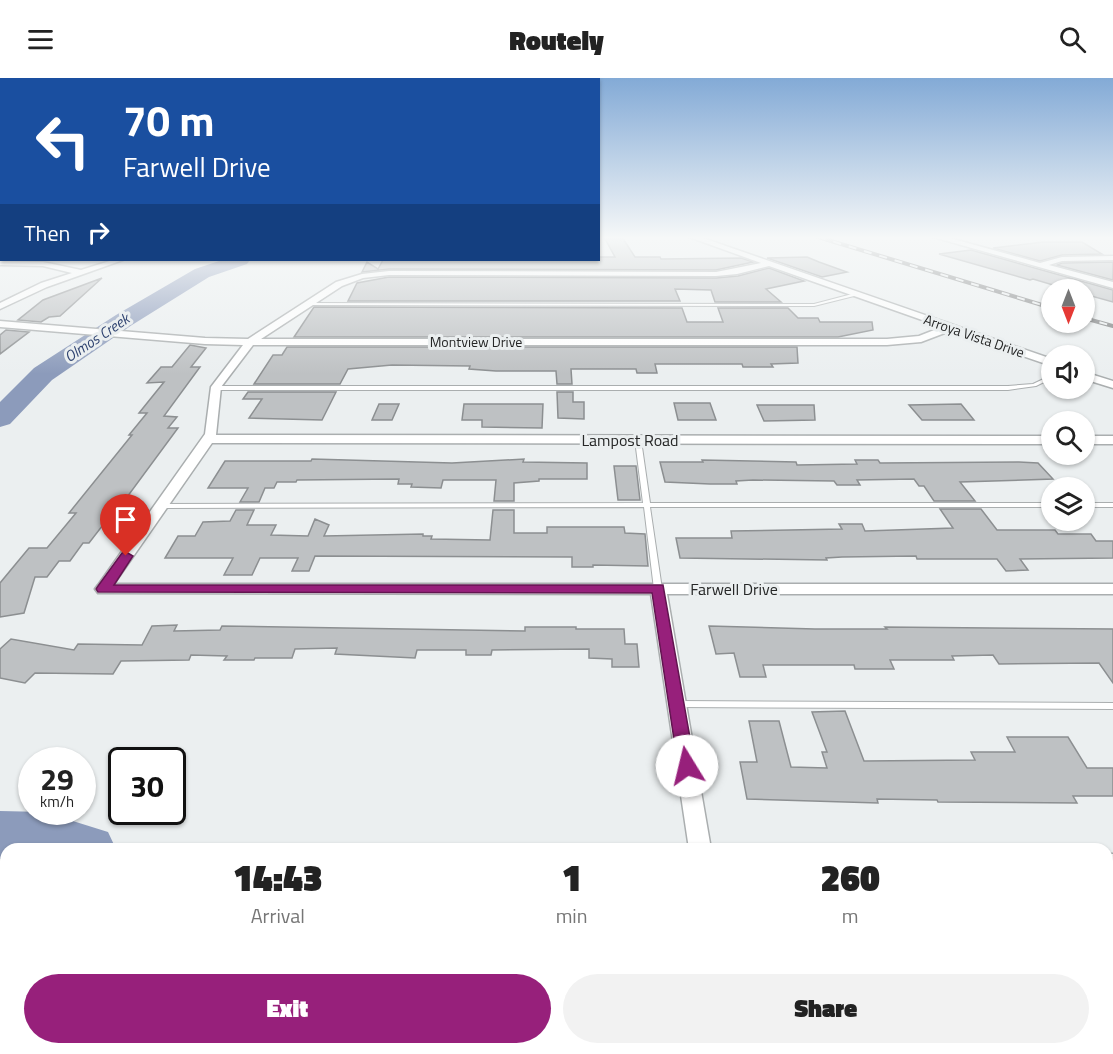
<!DOCTYPE html>
<html lang="en">
<head>
<meta charset="utf-8">
<style>
  :root { --surface:#fff; --page:#f2f2f2; --text:#222; --muted:#767676; --accent:#97207b }
  body { margin:0; font-family:"Titillium Web",sans-serif; background:var(--page); color:var(--text); height:100vh; display:flex; flex-direction:column; font-size:22px; white-space:nowrap }
  * { box-sizing:border-box; margin:0 }
  p { font-size:20px; color:var(--muted) }
  .icon { flex:none; width:33px; height:33px; fill:none; stroke:currentColor; stroke-width:2; stroke-linecap:round; stroke-linejoin:round }
  .map { position:relative; flex:1; overflow:hidden }
  .side { position:absolute; left:0px; top:765px; width:1113px; height:212px; display:flex; flex-direction:column; background:var(--surface); border-radius:18px 18px 0 0; box-shadow:0 2px 4px #0004 }
  .side>* { flex:none }
  .banner { position:absolute; left:0px; top:0px; width:600px; height:183px; box-shadow:0 2px 4px #0004; background:#1a4fa0; color:#fff; overflow:hidden }
  .needle { width:39px; rotate:180deg }
  .controls { position:absolute; left:1041px; top:201px; display:grid; gap:12px }
  .controls a { display:grid; place-items:center; width:54px; height:54px; border-radius:50%; background:var(--surface); box-shadow:0 2px 4px #0004; font-size:30px }
  .speed { position:absolute; left:18px; top:669px; display:flex; gap:12px; font-size:30px; font-weight:700; text-align:center }
  .speed>* { display:grid; place-content:center; width:78px; height:78px; border-radius:50%; background:var(--surface); box-shadow:0 2px 4px #0004; line-height:1 }
  .speed small { font-size:15px; font-weight:400 }
  .speed .limit { border:3px solid #111; border-radius:9px; background:#fff; color:#111 }
  .pin { position:absolute; display:grid; place-items:center; width:51px; height:51px; color:#fff; margin:-62px -26px; border-radius:50% 50% 50% 0; rotate:-45deg; box-shadow:0 0 6px #0007 }
  .pin .icon { rotate:45deg }
  .me { position:absolute; width:66px; margin:-33px; rotate:351deg; stroke-linejoin:round; filter:drop-shadow(0 0 4px #0008) }
  .turn { display:flex; align-items:center; gap:21px; height:126px; padding:0 24px; font-size:27px }
  .turn .icon { width:78px; height:78px; stroke-width:2.5 }
  .turn b { display:block; font-size:42px; line-height:51px }
  .then { display:flex; align-items:center; height:57px; padding:0 24px; background:#0003; gap:12px; font-size:22px }
  .eta { display:flex; justify-content:space-evenly; align-items:center; height:102px; text-align:center }
  .eta b { font-size:36px; font-weight:800; line-height:42px }
  .cta { display:flex; gap:12px; margin-top:auto; padding:12px 24px }
  .cta a { flex:1; height:69px; border-radius:36px; background:var(--accent); color:#fff; font-size:24px; font-weight:800; line-height:69px; text-align:center }
  .cta a+a { background:var(--page); color:var(--text) }
  header { display:flex; justify-content:space-between; align-items:center; height:78px; padding:0 24px; background:var(--surface); font-size:27px; font-weight:800 }
  .map>svg:first-child { display:block }
</style>
</head>
<body>
<header><svg class="icon" aria-label="menu" viewBox="0 0 24 24"><path d="M4 6h16M4 12h16M4 18h16"/></svg>Routely<svg class="icon" aria-label="search" viewBox="0 0 24 24"><circle cx="10" cy="10" r="6"/><path d="M15 15l6 6"/></svg></header>
<div class="map">
<svg width="1113" height="976" viewBox="0 0 1113 976">
  <rect width="100%" height="100%" fill="#ebeff0"/>
  <g fill="none" stroke-linecap="round" stroke-linejoin="round">
    <path fill="#8c9bbb" fill-rule="evenodd" d="M222,182h28l-3,4 -38,13 -77,48 -80,55 -42,44 -10,3v-25l34,-34 82,-53 79,-46z
      M0,733l44,1 64,20 8,17h-110v10h-6z
      M373,970h69l2,6h-68z"/>
  </g>
  <path fill="#bec1c3" stroke="#8c8f91" stroke-width="1.5" d="M604,159h18l13,20h25l1,2 80,-1 12,4 -37,8 -327,-1 -27,3 5,-10 11,7 5,-9h215v-3h17z
    M1043,164h39l20,12 -40,1 -22,6 -47,-13z
    M971,172l142,40v12l-29,-8v-4h-14l-37,-11 -3,1 -91,-26z
    M807,179l12,5 28,10 -25,5 -55,-19z
    M1113,184v18l-56,-15 5,-2z
    M769,190l35,13 -38,8 15,13h-66l-4,-12 -36,-1 5,12h-332l9,-18 32,-6 327,1 22,-2z
    M102,200l-42,38 -11,1 -8,5 -23,-2 25,-20z
    M314,229l368,1 5,14h36l-5,-14h70l10,10h20l2,4h52l1,8 -35,7h-544z
    M6,252l23,2 -29,22v-19z
    M190,267l16,3 -15,19h9l-36,49 13,1 -9,11h10l-62,84h-3l-24,31h-6l-13,18h-11l-12,16h-12l-11,36 -24,4v-34l29,-35h18l29,-35h-7l63,-78h-3l18,-22h-8l25,-31 -17,1 14,-16h11z
    M287,269h510l1,16 -27,1 2,3h-30l-1,-3h-87l2,9h-20l-1,-4h-65l1,15h-15l-1,-13h-60l-27,-2 1,-3 -78,-1 -44,4 -8,15h-86l19,-29h9z
    M248,314h88l-14,28 -73,-2 13,-19h-19z
    M557,314h16v10h11v17l-26,-1z
    M674,325h36l6,17h-38z
    M379,326h20l-7,16h-20z
    M464,326h79l-1,24 -60,-1v-7h-20z
    M961,326l13,16h-52l-13,-15z
    M757,327h57l1,15 -51,1z
    M312,381l140,4 72,-4 -1,3 64,1v16h-48v2l-25,2v18h-20l2,-21h-53l-2,8 -30,-1 1,-3h-14l1,-5 -102,1 -1,2h-19l-3,6h-9l-6,14h-19l8,-14h-40l17,-27h86z
    M702,382l94,2 1,3 60,-1 -2,-4h23l2,3 139,-1 19,1 15,16 -93,3 15,19h-41l-10,-15h-5l-5,-7 -57,1 3,5h-23l-3,-4 -81,-1 -17,1 1,3h-27l-45,-2 -5,-20h43z
    M614,388h22l4,34h-22z
    M940,431h41l16,21h58l3,4h33l5,7h17v17l-93,1 8,11 -22,1 -9,-12h-80l-1,-3 -74,1 -16,1 1,2 -147,-2 -4,-20h56l-1,-7 111,-2 -3,-5h23l3,7 88,-3z
    M236,432h18l-7,15h29l-5,10 37,1 7,-17 14,6 -5,11 99,-2v2h9l-1,3 59,1 3,-30h21v23h33v-6h77l1,6 20,1 3,32 -55,-1v2h-21v-10l-257,-1 -6,15h-17l6,-13h-38l-8,17h-28l9,-17h-68l13,-22h17l8,-14 27,-1z
    M177,547l-3,6 46,-1 2,-4 303,5v-4h51v2h48l1,15h12l2,23h-27v-8l-23,-1v-9l-97,1 -1,5h-25v-5h-49l-2,8 -80,-4 2,-6 -42,1 -3,9h-37l-1,2h-30l3,-4 -36,-1 -2,5 -68,1 -8,13 -78,-1 -10,10 -25,-5v-29l11,-10 63,11 4,-6 64,1 10,-19z
    M709,548l106,3h72l-2,-2 228,2v54l-14,-20 -100,1 -6,-9 -41,1 2,4h-64l4,9h-39l-1,-4h-91l3,12h-26l-6,-24 -18,1z
    M845,633l19,50 111,-1 -4,-8h44l-8,-15h61l19,31h26v28h-40l4,7 -139,-1 -1,-2 -60,-1 1,4 -131,-4 -7,-37h17l-8,-41h30l12,46 36,1 -5,-16h5l-15,-40z"/>
  <g fill="none" stroke-linecap="round" stroke-linejoin="round">
    <defs>
      <path id="service" d="M856,215h2v2l-44,11 -507,-1 -2,-1 2,-1 507,1z
        M1052,297v3l-16,8 -28,4h-792l-3,-2 3,-2h792l25,-2z
        M638,360l3,2 9,63h402v4h-402l12,82 -4,3 -4,-3 -10,-82 -483,1 -3,-2 3,-2 482,-1 -8,-63z
        M1084,425h29v4h-29z
        M677,623l436,2v6l-436,-2 -3,-1 -2,-2 2,-2z"/>
      <path id="minor" d="M689,159h11l352,122v7l-102,-35 -29,11 -34,3h-634l-32,42 -5,48 836,1v8l-840,-1 -98,141h999v10h-446l44,255h-22l-38,-255 -553,-1 -3,-4 3,-4 107,-151 6,-47 32,-42 -38,-1 -205,-17v-6l205,17 43,1 88,-57 26,-8 27,-3 327,1 45,-9zM769,188l173,61 -23,9 -32,3h-626l81,-53 21,-8 26,-3 327,1 21,-2z
        M933,159h13l94,26 22,-6 51,-1v4l-51,1 -13,4 64,17v6z
        M113,182h10l-76,27 -47,22v-6l41,-20 31,-10 -29,-7 -43,-1v-4l43,1 38,8z
        M1084,294l29,9v7l-29,-9z
        M1084,358h29v8h-29z
        M1107,776h6v20h-6z"/>
    </defs>
    <use href="#service" stroke="#aaaeaf" stroke-width="2"/>
    <use href="#minor" stroke="#aaaeaf" stroke-width="3"/>
    <use href="#service" fill="#fff" fill-rule="evenodd"/>
    <use href="#minor" fill="#fff" fill-rule="evenodd"/>
    <defs>
      <path id="rail" d="M818,159l234,71
        M1084,240l29,8"/>
    </defs>
    <use href="#rail" stroke="#7a7c7d" stroke-width="4"/>
    <use href="#rail" stroke="#ebeff0" stroke-width="2" stroke-dasharray="8" stroke-linecap="butt"/>
  </g>
  <linearGradient id="sky" x2="0" y2="1"><stop stop-color="#83aad6"/><stop offset="0.54" stop-color="#f6f8f8"/><stop offset="1" stop-color="#f6f8f8" stop-opacity="0"/></linearGradient>
  <rect width="1113" height="296" fill="url(#sky)"/>
  <path fill="#97207b" stroke="#621550" stroke-width="1.5" d="M126,474l7,4 -19,29h549l32,181 -2,5 -6,2 -7,-2 -2,-5 -26,-173 -554,-1 -2,-3 2,-3 24,-33z"/>
  <g text-anchor="middle" stroke-width="6" stroke-linejoin="round" paint-order="stroke">
    <g font-size="14" fill="#262727" stroke="#ebeff0">
      <text transform="translate(974 258) rotate(19)" y="5">Arroya Vista Drive</text>
      <text x="476" y="269">Montview Drive</text>
    </g>
    <g font-size="15" font-style="italic" fill="#304471" stroke="#ebeff0">
      <text transform="translate(97 260) rotate(-34)" y="5">Olmos Creek</text>
    </g>
    <g font-size="16" fill="#262727" stroke="#ebeff0">
      <text x="630" y="368">Lampost Road</text>
      <text x="734" y="517">Farwell Drive</text>
    </g>
  </g>
</svg>
<div class="controls">
<a><svg class="needle" viewBox="-14 -14 28 28"><path d="M0-13l5 13h-10z" fill="#e53935"/><path d="M0 13l5-13h-10z" fill="#767676"/></svg></a>
<a><svg class="icon" aria-label="sound" viewBox="0 0 24 24"><path d="M4 9h4l5-4v14l-5-4H4zM17 9q2 3 0 6"/></svg></a>
<a><svg class="icon" aria-label="search" viewBox="0 0 24 24"><circle cx="10" cy="10" r="6"/><path d="M15 15l6 6"/></svg></a>
<a><svg class="icon" aria-label="layers" viewBox="0 0 24 24"><path d="M12 4l9 5-9 5-9-5zM3 14l9 5 9-5"/></svg></a>
</div>
<div class="speed"><div>29<small>km/h</small></div><div class="limit">30</div></div>
<div class="pin" style="left:126px;top:478px;background:#d93025"><svg class="icon" aria-label="arrive" viewBox="0 0 24 24"><path d="M6 21V4h12l-3 4 3 4H6"/></svg></div>
<svg class="me" style="left:687px;top:688px" viewBox="-20 -20 40 40"><circle r="19" fill="#fff"/><path d="M0-13L10 11 0 6-10 11z" fill="#97207b"/></svg>
<div class="banner">
<div class="turn"><svg class="icon" aria-label="left" viewBox="0 0 24 24"><path d="M17 20v-9H6M10 6l-5 5 5 5"/></svg><div><b>70 m</b>Farwell Drive</div></div>
<div class="then">Then<svg class="icon" aria-label="right" viewBox="0 0 24 24"><path d="M7 20v-9h11M14 6l5 5-5 5"/></svg></div>
</div>
<section class="side">
<div class="eta">
<div><b>14:43</b><p>Arrival</p></div>
<div><b>1</b><p>min</p></div>
<div><b>260</b><p>m</p></div>
</div>
<div class="cta"><a>Exit</a><a>Share</a></div>
</section>
</div>
</body>
</html>
